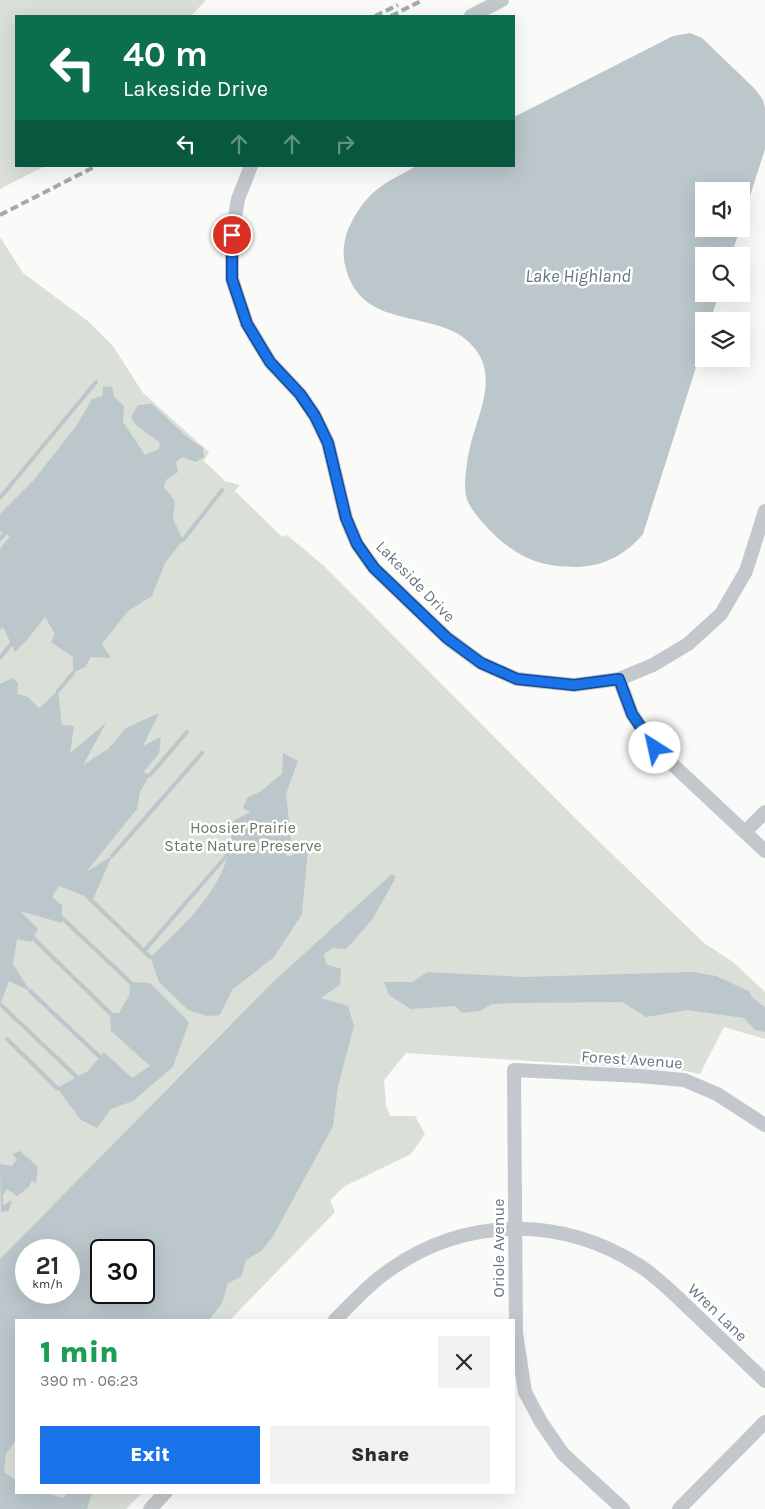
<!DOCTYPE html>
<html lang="en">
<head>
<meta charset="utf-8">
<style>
  :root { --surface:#fff; --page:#f2f2f3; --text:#2b2b33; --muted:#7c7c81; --accent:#1a73e8 }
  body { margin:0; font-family:Karla,sans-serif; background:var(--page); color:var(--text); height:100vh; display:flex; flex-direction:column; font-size:19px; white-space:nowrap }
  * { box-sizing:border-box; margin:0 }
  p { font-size:16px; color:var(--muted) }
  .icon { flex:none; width:28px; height:28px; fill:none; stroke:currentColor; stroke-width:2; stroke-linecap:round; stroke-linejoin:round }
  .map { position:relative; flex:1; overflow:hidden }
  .sheet { position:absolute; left:15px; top:1319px; width:500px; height:175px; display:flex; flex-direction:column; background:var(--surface); border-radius:0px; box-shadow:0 5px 20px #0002 }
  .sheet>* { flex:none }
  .guide { position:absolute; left:15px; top:15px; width:500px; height:152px; border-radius:0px; box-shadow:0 5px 20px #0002; background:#0b6e4f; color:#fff; overflow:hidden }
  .controls { position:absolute; left:695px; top:182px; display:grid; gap:10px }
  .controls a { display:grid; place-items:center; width:55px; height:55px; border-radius:0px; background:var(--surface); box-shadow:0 5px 20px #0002; font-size:25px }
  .speed { position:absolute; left:15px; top:1239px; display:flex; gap:10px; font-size:25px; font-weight:700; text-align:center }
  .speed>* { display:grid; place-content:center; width:65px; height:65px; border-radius:50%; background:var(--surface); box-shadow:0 5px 20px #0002; line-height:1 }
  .speed small { font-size:12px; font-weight:400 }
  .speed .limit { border:2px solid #111; border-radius:8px; background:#fff; color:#111 }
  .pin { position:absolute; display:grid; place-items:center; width:42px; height:42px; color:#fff; margin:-21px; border:2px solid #fff; border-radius:50%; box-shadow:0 1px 5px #0007 }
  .me { position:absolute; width:55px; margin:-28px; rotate:325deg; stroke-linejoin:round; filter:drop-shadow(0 0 4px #0008) }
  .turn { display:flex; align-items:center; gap:18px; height:105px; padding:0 25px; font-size:22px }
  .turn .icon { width:65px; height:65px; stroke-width:2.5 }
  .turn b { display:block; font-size:35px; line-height:42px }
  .lanes { display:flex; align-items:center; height:48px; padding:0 25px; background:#0003; justify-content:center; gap:25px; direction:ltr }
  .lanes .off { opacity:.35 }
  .round { display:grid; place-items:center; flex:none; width:52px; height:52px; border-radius:0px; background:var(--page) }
  .headline { display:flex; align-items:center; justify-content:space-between; height:85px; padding:0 25px }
  h1 { font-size:30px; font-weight:800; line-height:38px; color:#1e9e55 }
  .cta { display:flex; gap:10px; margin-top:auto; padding:10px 25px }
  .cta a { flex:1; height:58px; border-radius:0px; background:var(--accent); color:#fff; font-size:20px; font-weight:800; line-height:58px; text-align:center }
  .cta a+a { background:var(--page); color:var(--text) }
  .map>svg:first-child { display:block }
</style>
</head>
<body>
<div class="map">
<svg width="765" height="1509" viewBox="0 0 765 1509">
  <rect width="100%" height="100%" fill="#fafaf8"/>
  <path fill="#dadfd7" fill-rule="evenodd" d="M0,0h206l-15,16h-175v150h29l-45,23z
    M0,237l23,36 66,49 24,24 30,47 66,59 -5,9 21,20 15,4 -5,6 47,46 5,-2 37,31 256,257 124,120 29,19 32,30v15l-12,-9 -4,-7 -18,-8c8,21 11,43 34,49v7l-41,-12 -24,47 -15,-3 -279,-18 -22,27 2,25 4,11h25l10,18 -14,20 -66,32 -15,14 5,12 -105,108h-214v172l126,1 -16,16h-126zM26,1250h43v42h-43zM101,1250h43v42h-43z"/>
  <path fill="#bbc7cb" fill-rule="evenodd" d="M690,33l12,5 53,51 8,11 2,8v41l-24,75v-33h-37v38h36l-9,27h-27v38h15l-9,27h-6v21l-61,192c-17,20 -38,32 -66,33 -32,0 -52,-6 -77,-27 -12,-11 -25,-24 -32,-38 -4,-9 -3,-21 -2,-31 1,-6 1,-12 3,-19 6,-33 30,-71 7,-102 -33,-46 -115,-13 -131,-85 -5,-22 4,-42 17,-60 12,-16 25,-23 42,-32 4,-2 9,-6 14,-7 8,-2 18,0 27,0 23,0 46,0 69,0v-49l159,-81z
    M103,386l9,1 2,10 10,9 -1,16 22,33 14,-6 1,-6 -24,-18 -5,-8 7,-12 14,-1 35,33 16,11 1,9 -8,5 -14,-5 -6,5 2,10 -12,8 -2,7 11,14 -2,18 10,21 -18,23 -13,33 -24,15 -26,33 9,14 -20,-1 -6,10 -12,6v-16l-22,-15 4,-8 -10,-17 -18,23 -12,12 -12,-25 -3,3v-81l10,-13 -10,-5v-17l33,-33 44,-56 15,-26 10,-3z
    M13,678l5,5 -1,11 11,3 11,11 19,-17 4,34 12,1 -4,27 36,-30 -23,42 25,-16 18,-21 33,-15 -16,33 18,-9 -2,17 -16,18 7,3 -10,17 -3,17 -51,63 26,-16 -19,43 -34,-13 -7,11 10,8v18l-42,-12 18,18 -7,13 -14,-3 -4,25 17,27 -21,-10 -9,24v-321z
    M283,753l15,8 -12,33 5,47 -6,4 2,12 21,-8 -6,65 -28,43 -42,33 -12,25 -13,1 -19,-6 -29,-28 -9,-25c31,-28 68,-63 79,-105 3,-9 3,-21 4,-31l17,-9 -7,-4 4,-10 14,-7 21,-17z
    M392,874l4,3 -24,43 -26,29 -13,-1 -9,6 2,10 15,5 -1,16 -19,13 27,8 6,20 -16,60 -5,40 -61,112 -11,13 -15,9 -5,17 -13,6 -6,20 -13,17h-193v120l-10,14 -2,18 12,8v12l30,1 17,5 4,-5h25l-5,16h-87v-250l274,-278zM26,1250h43v42h-43zM101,1250h43v42h-43z
    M427,972l96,5 170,-5 23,4 33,15 4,7 12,9v25l-10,-2 -11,-12 -57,-8 -41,7 -24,-15 -108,1 -22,1 -12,7 -18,2 -7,-7 -44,3 -22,-14 -5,-13h29z
    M130,982l20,1 39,39 -16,45 -40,34 -22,8 -14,19 -16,-8 -24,-32 31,-17 16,-19 28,26 18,-12 -39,-35 -1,-18h9l10,-17z
    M20,1151l18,16 -2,17 -4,-4 -3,7 -12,9 -10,-7 -4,6v10l9,-5 -3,11 -8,1 -1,-48 12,2 5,-7 -5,-5z"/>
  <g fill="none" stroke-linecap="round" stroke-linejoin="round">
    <path stroke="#bbc7cb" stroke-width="4" d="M0,498l96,-116
      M0,539l5,-6
      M183,540l39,-50
      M0,658l11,-14
      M58,691l15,-18
      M150,775l37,-43
      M112,856l90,-103
      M87,896l63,61
      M62,918l68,64
      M33,938l77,75
      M144,951l85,-98
      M30,991l70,66
      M1,1005l76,72
      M7,1039l50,49"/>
    <path stroke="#c3c8cc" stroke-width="14" d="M471,16l31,-16
      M251,166l-13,33 -6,36v44l15,45 23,38 30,32 15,22 13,27 18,75 11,26 17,24 73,70 34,25 36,16 57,6 45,-6 34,-14 35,-21 33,-30 25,-43 19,-60
      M619,679l13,35 23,34 110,103
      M745,832l20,-20
      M335,1320c18,-18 35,-37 56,-51 76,-53 171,-53 249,-3 20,13 37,31 54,47 24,23 47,45 71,68
      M150,1509l16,-17
      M623,1509l-60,-55 -22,-32 -16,-30 -9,-59 -2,-263 126,6 44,4 33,14 48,31
      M679,1509l86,-87"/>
    <path stroke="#a2aab0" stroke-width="4" stroke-dasharray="8 4" stroke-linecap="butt" d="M375,16l23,-11
      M391,16l32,-16
      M0,215l96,-49"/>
  </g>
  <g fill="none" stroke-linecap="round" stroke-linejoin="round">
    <defs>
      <path id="route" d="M232,235v44l15,45 23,38 30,32 15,22 13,27 18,75 11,26 17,24 73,70 34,25 36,16 57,6 45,-6 13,35 23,34"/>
    </defs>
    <use href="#route" stroke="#114b97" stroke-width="12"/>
    <use href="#route" stroke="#1a73e8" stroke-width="9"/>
  </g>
  <g text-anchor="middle" stroke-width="5" stroke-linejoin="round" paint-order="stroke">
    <g font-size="16" fill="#657683" stroke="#fff">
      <text transform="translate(416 581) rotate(46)" y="6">Lakeside Drive</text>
      <text transform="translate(632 1059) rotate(4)" y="6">Forest Avenue</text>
      <text transform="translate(498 1248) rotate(-90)" y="6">Oriole Avenue</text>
      <text transform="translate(718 1312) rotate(44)" y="6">Wren Lane</text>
    </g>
    <g font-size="16" fill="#687a64" stroke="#fff">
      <text x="243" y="833">Hoosier Prairie<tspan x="243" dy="18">State Nature Preserve</tspan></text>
    </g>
    <g font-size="18" font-style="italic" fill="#60757c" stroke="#fff">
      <text x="578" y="282">Lake Highland</text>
    </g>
  </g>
</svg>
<div class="controls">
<a><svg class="icon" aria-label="sound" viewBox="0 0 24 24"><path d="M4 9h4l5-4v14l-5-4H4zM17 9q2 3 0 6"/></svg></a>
<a><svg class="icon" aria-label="search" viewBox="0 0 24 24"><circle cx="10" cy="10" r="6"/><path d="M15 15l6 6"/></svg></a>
<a><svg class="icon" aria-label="layers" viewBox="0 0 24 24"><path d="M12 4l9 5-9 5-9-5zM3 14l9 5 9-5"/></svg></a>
</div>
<div class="speed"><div>21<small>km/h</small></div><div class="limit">30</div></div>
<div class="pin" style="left:232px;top:235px;background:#d93025"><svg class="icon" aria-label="arrive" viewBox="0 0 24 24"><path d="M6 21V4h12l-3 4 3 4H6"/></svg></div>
<svg class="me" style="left:655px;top:748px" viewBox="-20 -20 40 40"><circle r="19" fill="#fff"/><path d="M0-13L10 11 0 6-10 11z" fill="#1a73e8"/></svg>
<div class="guide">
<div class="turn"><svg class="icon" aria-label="left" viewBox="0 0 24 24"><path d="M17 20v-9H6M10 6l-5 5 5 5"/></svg><div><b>40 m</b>Lakeside Drive</div></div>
<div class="lanes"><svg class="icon" aria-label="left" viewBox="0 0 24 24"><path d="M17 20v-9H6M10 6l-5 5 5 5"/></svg><svg class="icon off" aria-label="ahead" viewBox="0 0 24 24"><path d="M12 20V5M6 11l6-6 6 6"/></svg><svg class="icon off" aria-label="ahead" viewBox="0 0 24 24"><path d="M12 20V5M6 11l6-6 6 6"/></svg><svg class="icon off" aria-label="right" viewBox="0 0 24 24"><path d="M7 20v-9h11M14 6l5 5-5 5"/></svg></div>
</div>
<section class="sheet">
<div class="headline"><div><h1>1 min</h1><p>390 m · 06:23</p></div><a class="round"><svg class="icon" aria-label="close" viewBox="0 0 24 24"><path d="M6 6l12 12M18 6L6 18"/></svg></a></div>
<div class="cta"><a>Exit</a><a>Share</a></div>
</section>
</div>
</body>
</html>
